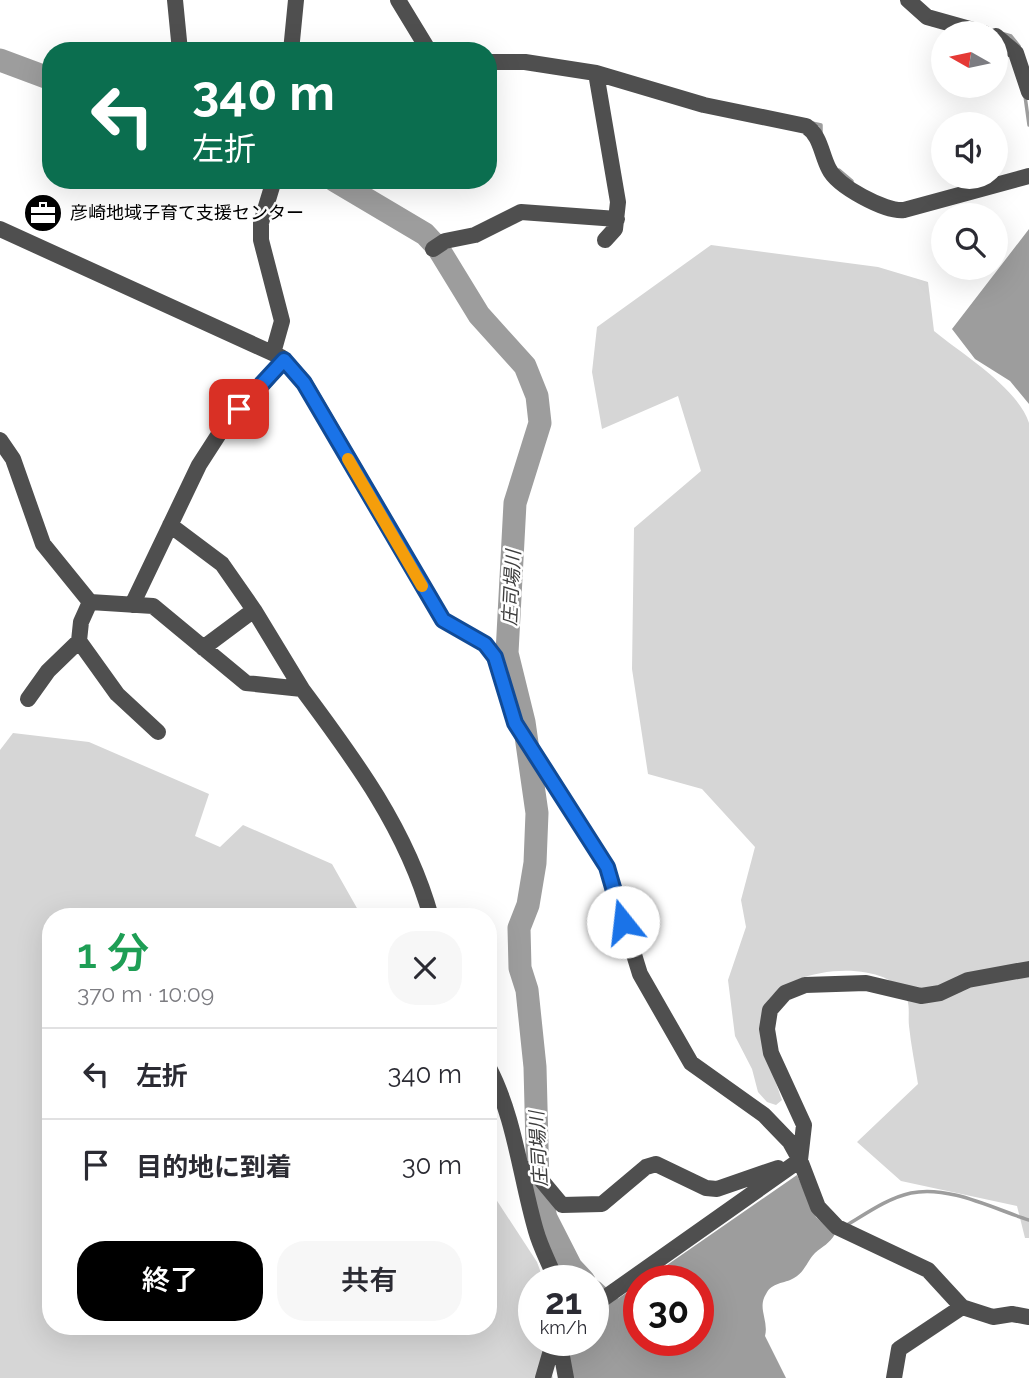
<!DOCTYPE html>
<html lang="ja">
<head>
<meta charset="utf-8">
<style>
  :root { --surface:#fff; --page:#f7f7f7; --text:#2b2b33; --muted:#7c7c81; --line:#e1e1e2; --accent:#000 }
  body { margin:0; font-family:Raleway,"Noto Sans JP",sans-serif; background:var(--page); color:var(--text); height:100vh; display:flex; flex-direction:column; font-size:26px; white-space:nowrap }
  * { box-sizing:border-box; margin:0 }
  p { font-size:23px; color:var(--muted) }
  .icon { flex:none; width:38px; height:38px; fill:none; stroke:currentColor; stroke-width:2; stroke-linecap:round; stroke-linejoin:round }
  .map { position:relative; flex:1; overflow:hidden }
  .side { position:absolute; left:42px; top:908px; width:455px; height:427px; display:flex; flex-direction:column; background:var(--surface); border-radius:28px; box-shadow:0 7px 28px #0002 }
  .side>* { flex:none }
  .hud { position:absolute; left:42px; top:42px; width:455px; height:147px; border-radius:28px; box-shadow:0 7px 28px #0002; background:#0b6e4f; color:#fff; overflow:hidden }
  .needle { width:46px; rotate:279deg }
  .fabs { position:absolute; left:931px; top:21px; display:grid; gap:14px }
  .fabs a { display:grid; place-items:center; width:77px; height:77px; border-radius:50%; background:var(--surface); box-shadow:0 7px 28px #0002; font-size:35px }
  .speed { position:absolute; left:518px; top:1265px; display:flex; gap:14px; font-size:35px; font-weight:700; text-align:center }
  .speed>* { display:grid; place-content:center; width:91px; height:91px; border-radius:50%; background:var(--surface); box-shadow:0 7px 28px #0002; line-height:1 }
  .speed small { font-size:18px; font-weight:400 }
  .speed .limit { border:10px solid #d22; background:#fff; color:#111 }
  .pin { position:absolute; display:grid; place-items:center; width:60px; height:60px; color:#fff; margin:-30px; border-radius:14px; box-shadow:0 4px 10px #0006 }
  .me { position:absolute; width:77px; margin:-38px; rotate:344deg; stroke-linejoin:round; filter:drop-shadow(0 0 5px #0008) }
  .turn { display:flex; align-items:center; gap:24px; height:147px; padding:0 35px; font-size:32px }
  .turn .icon { width:91px; height:91px; stroke-width:2.5 }
  .turn b { display:block; font-size:49px; line-height:60px }
  .round { display:grid; place-items:center; flex:none; width:74px; height:74px; border-radius:28px; background:var(--page) }
  .headline { display:flex; align-items:center; justify-content:space-between; height:119px; padding:0 35px }
  h1 { font-size:42px; font-weight:600; line-height:52px; color:#1e9e55 }
  .action { display:flex; gap:14px; margin-top:auto; padding:14px 35px }
  .action a { flex:1; height:80px; border-radius:28px; background:var(--accent); color:#fff; font-size:28px; font-weight:600; line-height:80px; text-align:center }
  .action a+a { background:var(--page); color:var(--text) }
  ul { padding:0; list-style:none }
  li { display:flex; align-items:center; gap:21px; height:91px; padding:0 35px; border-top:2px solid var(--line) }
  li div { flex:1 }
  li b { display:block; font-size:26px }
  li em { font-style:normal }
  .map>svg:first-child { display:block }
</style>
</head>
<body>
<div class="map">
<svg width="1029" height="1378" viewBox="0 0 1029 1378">
  <rect width="100%" height="100%" fill="#fff"/>
  <path fill="#d6d6d6" d="M711,245l167,22 50,15 6,49c28,23 84,57 95,92v815h-4l-8,-32 -116,-25 -44,-39 61,-58c-3,-19 -7,-39 -9,-58 -1,-8 1,-19 -2,-27 -17,-43 -123,-34 -143,8 -10,20 11,72 18,93l-6,5 -9,-3 -9,-10 -6,-23 -17,-33 -7,-56 18,-53 -5,-27 14,-53 -53,-58 -54,-15 -16,-105 2,-141 67,-57 -23,-75 -76,33 -10,-57 5,-45z
    M13,733l76,9 120,52 -14,42 25,11 23,-22 89,39 30,53h-311v409h437v-139l49,75 7,19h-10v59l11,1 -1,7 9,30h-553v-628z"/>
  <path fill="#9d9d9d" d="M1029,229v175l-19,-23 -35,-22 -23,-30z
    M797,1175l19,42 19,17c-6,10 -12,12 -20,19 -8,8 -10,19 -21,25 -10,6 -22,4 -28,16 -9,14 3,27 -1,42l21,42h-215l-3,-37 25,-1v-24l46,-32v56h59v-59h-54z"/>
  <g fill="none" stroke-linecap="round" stroke-linejoin="round">
    <path stroke="#9d9d9d" stroke-width="3.5" d="M1004,34l7,2 8,10
      M1025,96l4,29
      M812,123l9,2v8
      M839,170l13,11
      M847,1225c20,-12 41,-27 64,-32 38,-8 83,16 118,27"/>
    <path stroke="#9d9d9d" stroke-width="23" d="M0,60l51,19
      M334,180l91,54 13,14 41,67 46,51 12,30 3,27 -25,80 -8,150 17,69 13,91 -2,50 -7,42 -9,23 1,40 7,22 8,77 3,118 8,33 25,49 13,14
      M593,1291l46,43"/>
    <path stroke="#4f4f4f" stroke-width="16" d="M175,0l5,51
      M398,0l31,51
      M908,0l19,17 57,16
      M996,36l20,17 13,39
      M291,51l5,-51
      M488,62h37l71,11 108,32 102,21c15,10 15,28 23,43 8,17 56,43 75,41l125,-34
      M596,73l22,129 -3,27 -10,11
      M0,229l281,128 23,25 139,238 42,24 10,13 20,66 92,144 33,107 51,89 73,52 26,27 10,18 18,47 19,20 91,43 34,37 31,10 19,-3 17,3
      M433,249l12,-8 30,-6 46,-23 96,7
      M273,353l9,-32 -21,-81v-17l13,-43
      M0,440l13,19 30,85 47,58 63,4 93,77 56,6c53,71 105,141 129,228
      M170,525l52,39 32,46 48,79
      M132,605l67,-140 20,-31 65,-74
      M79,641l38,53 41,38
      M203,648l51,-38
      M28,699l20,-28 31,-30 2,-19 9,-20
      M488,1066c27,51 32,110 48,165 5,18 14,33 20,50
      M522,1169h10l30,36 40,-1 44,-37 10,-3 50,24 11,1 61,-21
      M593,1306l207,-146 4,-35 -33,-72 -4,-24 3,-19 15,-17 20,-8 61,-2 55,13 19,-3 28,-13 61,-11
      M559,1340l7,38
      M543,1378l11,-38
      M894,1378l5,-29 63,-42"/>
  </g>
  <g fill="none" stroke-linecap="round" stroke-linejoin="round">
    <defs>
      <path id="route" d="M239,409l45,-49 20,23 139,237 42,24 10,13 20,66 92,144 16,55"/>
    </defs>
    <use href="#route" stroke="#114b97" stroke-width="18"/>
    <use href="#route" stroke="#1a73e8" stroke-width="12"/>
    <path stroke="#f59e0b" stroke-width="12" d="M348,459l74,127"/>
  </g>
  <defs>
    <symbol id="office-disc" viewBox="-11 -11 22 22"><circle r="9.5" fill="#000" stroke="#fff"/><path d="M-6-3h4V-5.5h4V-3h4V5H-6ZM-1-4.5V-3h2v-1.5ZM-6 0V1H6V0Z" fill="#fff"/></symbol>
  </defs>
  <g fill-rule="evenodd">
    <use href="#office-disc" x="21" y="191" width="44" height="44"/>
  </g>
  <g text-anchor="middle" stroke-width="5" stroke-linejoin="round" paint-order="stroke">
    <g font-size="18" fill="#000" stroke="#fff" text-anchor="start">
      <text x="70" y="219">彦崎地域子育て支援センター</text>
    </g>
    <g font-size="19" font-style="italic" fill="#3e3e3e" stroke="#fff">
      <text transform="translate(511 588) rotate(-87)" y="7">庄司場川</text>
      <text transform="translate(538 1149) rotate(-93)" y="7">庄司場川</text>
    </g>
  </g>
</svg>
<div class="fabs">
<a><svg class="needle" viewBox="-14 -14 28 28"><path d="M0-13l5 13h-10z" fill="#e53935"/><path d="M0 13l5-13h-10z" fill="#7c7c81"/></svg></a>
<a><svg class="icon" aria-label="sound" viewBox="0 0 24 24"><path d="M4 9h4l5-4v14l-5-4H4zM17 9q2 3 0 6"/></svg></a>
<a><svg class="icon" aria-label="search" viewBox="0 0 24 24"><circle cx="10" cy="10" r="6"/><path d="M15 15l6 6"/></svg></a>
</div>
<div class="speed"><div>21<small>km/h</small></div><div class="limit">30</div></div>
<div class="pin" style="left:239px;top:409px;background:#d93025"><svg class="icon" aria-label="arrive" viewBox="0 0 24 24"><path d="M6 21V4h12l-3 4 3 4H6"/></svg></div>
<svg class="me" style="left:623px;top:922px" viewBox="-20 -20 40 40"><circle r="19" fill="#fff"/><path d="M0-13L10 11 0 6-10 11z" fill="#1a73e8"/></svg>
<div class="hud">
<div class="turn"><svg class="icon" aria-label="left" viewBox="0 0 24 24"><path d="M17 20v-9H6M10 6l-5 5 5 5"/></svg><div><b>340 m</b>左折</div></div>
</div>
<section class="side">
<div class="headline"><div><h1>1 分</h1><p>370 m · 10:09</p></div><a class="round"><svg class="icon" aria-label="close" viewBox="0 0 24 24"><path d="M6 6l12 12M18 6L6 18"/></svg></a></div>
<ul>
<li><svg class="icon" aria-label="left" viewBox="0 0 24 24"><path d="M17 20v-9H6M10 6l-5 5 5 5"/></svg><div><b>左折</b></div><em>340 m</em></li>
<li><svg class="icon" aria-label="arrive" viewBox="0 0 24 24"><path d="M6 21V4h12l-3 4 3 4H6"/></svg><div><b>目的地に到着</b></div><em>30 m</em></li>
</ul>
<div class="action"><a>終了</a><a>共有</a></div>
</section>
</div>
</body>
</html>
